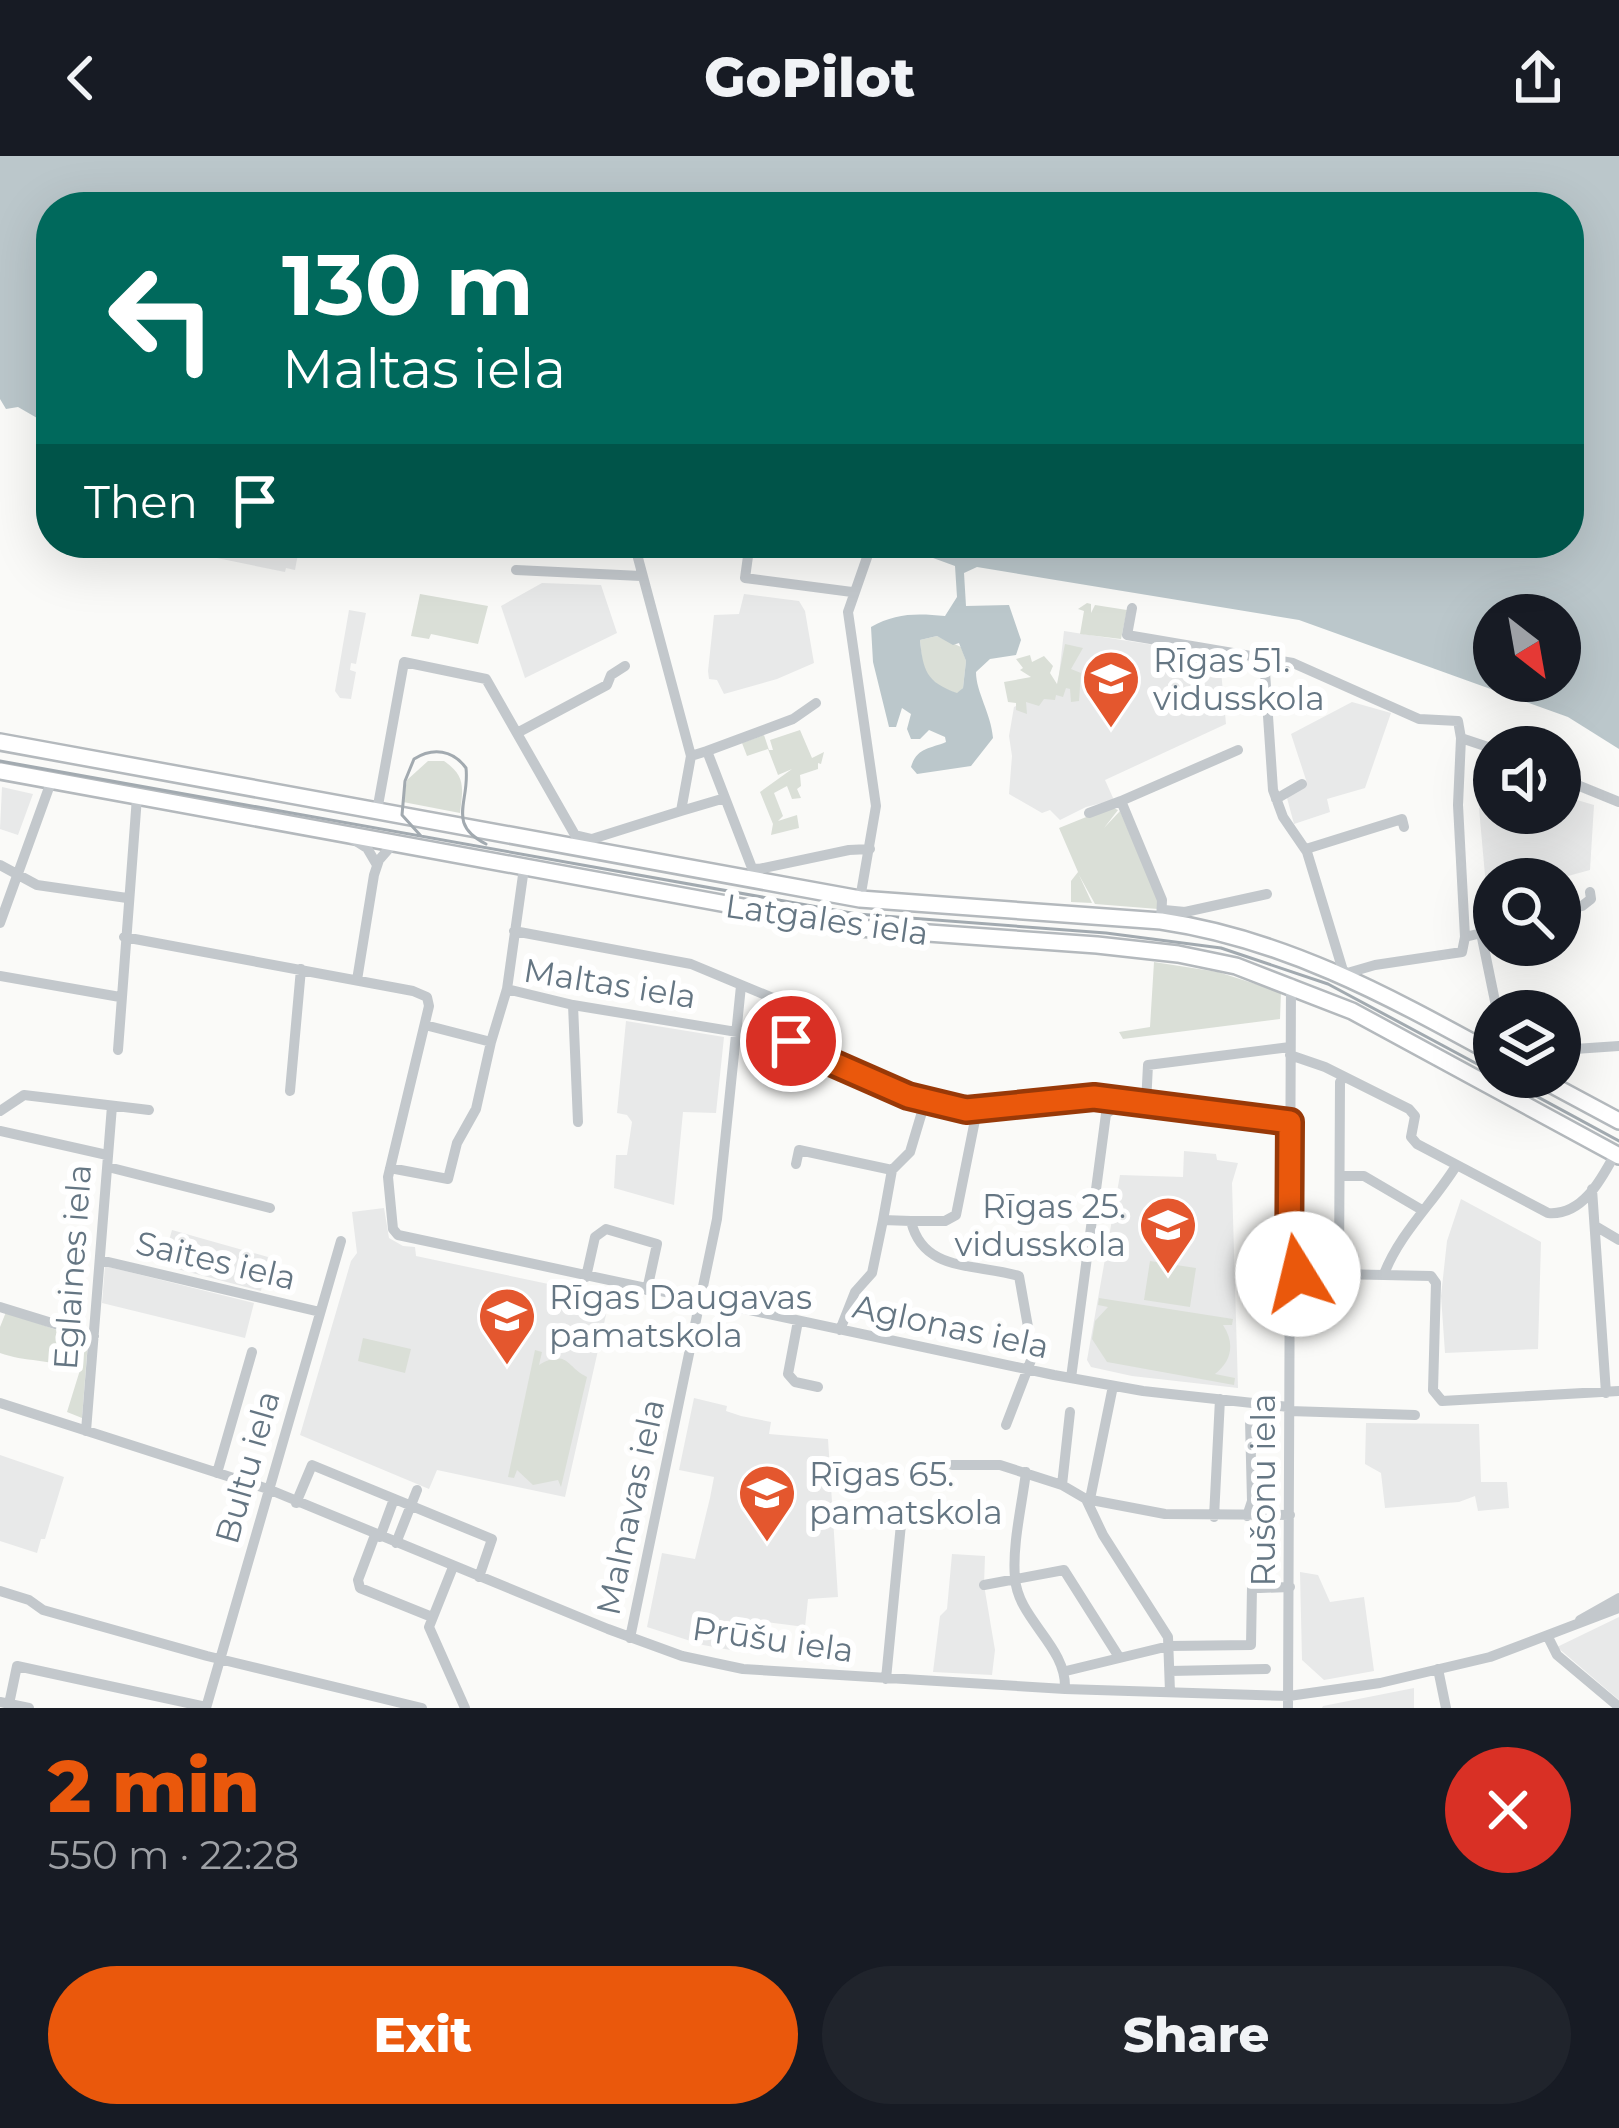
<!DOCTYPE html>
<html lang="en">
<head>
<meta charset="utf-8">
<style>
  :root { --surface:#171b24; --page:#20242c; --text:#f1f3f6; --muted:#9ea1a6; --accent:#ea580c }
  body { margin:0; font-family:Montserrat,sans-serif; background:var(--page); color:var(--text); height:100vh; display:flex; flex-direction:column; font-size:45px; white-space:nowrap }
  * { box-sizing:border-box; margin:0 }
  p { font-size:39px; color:var(--muted) }
  .icon { flex:none; width:66px; height:66px; fill:none; stroke:currentColor; stroke-width:2; stroke-linecap:round; stroke-linejoin:round }
  .map { position:relative; height:1552px; overflow:hidden }
  .drawer { display:flex; flex-direction:column; background:var(--surface); flex:1 }
  .drawer>* { flex:none }
  .top-card { position:absolute; left:36px; top:36px; width:1548px; height:366px; border-radius:48px; box-shadow:0 12px 48px #0002; background:#00695c; color:#fff; overflow:hidden }
  .needle { width:78px; rotate:149deg }
  .fabs { position:absolute; left:1473px; top:438px; display:grid; gap:24px }
  .fabs a { display:grid; place-items:center; width:108px; height:108px; border-radius:50%; background:var(--surface); box-shadow:0 12px 48px #0002; font-size:60px }
  .pin { position:absolute; display:grid; place-items:center; width:102px; height:102px; color:#fff; margin:-51px; border:6px solid #fff; border-radius:50%; box-shadow:0 3px 12px #0007 }
  .me { position:absolute; width:132px; margin:-66px; rotate:351deg; stroke-linejoin:round; filter:drop-shadow(0 0 9px #0008) }
  .turn { display:flex; align-items:center; gap:42px; height:252px; padding:0 48px; font-size:54px }
  .turn .icon { width:156px; height:156px; stroke-width:2.5 }
  .turn b { display:block; font-size:84px; line-height:102px }
  .then { display:flex; align-items:center; height:114px; padding:0 48px; background:#0003; gap:24px; font-size:45px }
  .round { display:grid; place-items:center; flex:none; width:126px; height:126px; border-radius:63px; background:var(--page) }
  .overview { display:flex; align-items:center; justify-content:space-between; height:204px; padding:0 48px }
  h1 { font-size:72px; font-weight:800; line-height:90px; color:var(--accent) }
  .cta { display:flex; gap:24px; margin-top:auto; padding:24px 48px }
  .cta a { flex:1; height:138px; border-radius:72px; background:var(--accent); color:#fff; font-size:48px; font-weight:800; line-height:138px; text-align:center }
  .cta a+a { background:var(--page); color:var(--text) }
  header { display:flex; justify-content:space-between; align-items:center; height:156px; padding:0 48px; background:var(--surface); font-size:54px; font-weight:800 }
  .map>svg:first-child { display:block }
</style>
</head>
<body>
<header><svg class="icon" aria-label="back" viewBox="0 0 24 24"><path d="M15 5l-7 7 7 7"/></svg>GoPilot<svg class="icon" aria-label="share" viewBox="0 0 24 24"><path d="M12 15V3M7 8l5-5 5 5M5 13v7h14v-7"/></svg></header>
<div class="map">
<svg width="1619" height="1552" viewBox="0 0 1619 1552">
  <rect width="100%" height="100%" fill="#fafaf8"/>
  <path fill="#e8e9e9" d="M215,387h85l-5,27 -9,-2 -1,4 -73,-15z
    M542,427l59,2 16,48 -92,45 -24,-72z
    M744,438l55,7 6,10 9,52 -37,16 -53,15 -7,-14 -8,-1 -1,-8 6,-56 25,-1z
    M349,454l17,3 -10,51 -5,-1 -1,7 6,2 -5,27 -11,-1 -5,-7z
    M1064,475l148,23 8,6 6,64 -121,56 9,20 -28,7 -26,13 -10,-10 -8,3 -33,-19 3,-38 -3,-20 5,-29 44,-23z
    M1352,546l39,11 -26,75 -38,11 3,13 -36,12 -7,-26 20,-15 -16,-49z
    M2,631l31,7 -15,41 -18,-6z
    M1560,639l34,10 -4,65 -33,9h-63v17l-7,2 -8,-90 15,-9v14h66z
    M626,865l98,16 -8,76 -33,-1 -9,93 -60,-17 2,-33h11l5,-33 -5,-7 -10,-2z
    M1184,995l32,3 1,6 21,3 -6,20 6,205 -106,-12 -41,-9 -4,-7 33,-185 63,2z
    M1461,1043l80,43 -3,107 -93,4 -4,-57 6,-55z
    M384,1052l5,30 14,8 12,1 1,9 194,41 -45,200 -128,-27 -8,19 -129,-54 51,-174 6,-8 -5,-41z
    M172,1074l96,27 -7,34 -99,-26z
    M105,1110l149,37 -9,35 -143,-35z
    M694,1242l33,8 -1,5 15,5 30,6 -2,12 59,5 10,158 -30,2 -3,28 -62,-8 -7,32 -33,-6 -56,-18 15,-74 33,6 15,-61 4,-21 -35,-7z
    M1366,1267l113,1 2,58h26l2,26 -31,3 -3,-15 -16,6 -74,6 -4,-35 -16,-9z
    M0,1299l64,22 -19,62h-4l-4,14 -37,-12z
    M952,1398l33,2 -1,29 11,65 -3,25 -59,-3 7,-56 7,-7z
    M1300,1416l18,3 12,27 34,-5 10,74 -50,9 -22,-20z
    M1619,1461v83l-62,-53z
    M1414,1532v20h-92l1,-2z"/>
  <path fill="#dadfd7" d="M420,438l68,12 -10,38 -47,-10 -2,5 -18,-3z
    M1087,447l4,1v9l4,-8 32,5 -6,29 -41,-5 4,-23 -6,-2z
    M937,480l24,11 5,14 -3,27 -5,6 -18,-7 -17,-16 -3,-31z
    M1065,488l18,4 -12,21 10,4 -2,28 -8,1 -1,-13 -4,-1 -3,9 -7,-2 -1,5 -11,-1 -5,7 -13,-4 1,12 -11,-4v-7l-8,-1 -4,-20 27,-5 -11,-7 3,-2 -7,-9 14,-4 2,7 12,-6 9,10 -3,7 7,11z
    M800,574l12,28 12,-6 -3,12 -3,-1v6l-18,6 1,11 -4,3 4,9 -9,1 -5,-13 -13,7 9,23 -5,5 19,-6 2,13 -28,7 2,-11 -13,-32 32,-23 -14,6 -10,-26 -21,7 -5,-13 22,-8 5,15h4l-3,-10z
    M428,605h16c22,15 19,27 16,52l-57,-11 4,-22z
    M1111,651l7,3 -14,18 16,-17 39,91 -1,7 -63,-5 -16,-29 13,28 -21,-1v-21l7,-9 -19,-44z
    M1154,806l64,10 63,20 -1,27 -157,20 -4,-7 31,-5z
    M1150,1105l46,7 -6,39 -46,-7z
    M1099,1142l134,21 -1,6h-9c12,18 9,36 -8,49l20,4 -1,7 -127,-23 -15,-23 3,-18 13,-14 -10,-2z
    M6,1156l82,29 -6,77 -15,-6 13,-42c-29,-11 -56,-8 -80,-17v-26z
    M363,1182l48,11 -6,24 -47,-12z
    M535,1194l7,2 -3,13c29,-17 28,3 48,12l-26,110 -3,-7 -25,5 -16,-15 -3,8 -6,-1z"/>
  <path fill="#bbc7cb" fill-rule="evenodd" d="M0,0h1619v593l-51,-32 -269,-97 -322,-53 -13,6 2,33 43,-1 12,35 -5,15 -26,4 -14,13c0,20 15,41 17,66l-22,28 -54,8 -6,-7c6,-20 19,-18 35,-25l-1,-5 -16,-7 -9,9h-9l-4,-10 4,-15 -9,-6 -6,19h-7l-16,-65 -2,-35c24,-14 46,-14 74,-11l12,-19 -2,-31 -63,-23h677v-336h-1518v219l-33,-19 -12,2 -6,-10zM1494,459h66v66h-66zM937,480l16,9 6,-2 7,18 -3,27 -6,5c-31,-11 -34,-23 -37,-53z"/>
  <g fill="none" stroke-linecap="round" stroke-linejoin="round">
    <defs>
      <path id="highway" d="M0,586l860,157 301,22c123,18 225,74 333,133
        M0,615l858,157 239,17 81,9 58,12 116,45 267,145
        M1537,921l82,44"/>
    </defs>
    <use href="#highway" stroke="#b4b9bd" stroke-width="20"/>
    <path stroke="#c3c8cc" stroke-width="10" d="M749,393l-4,29 107,14
      M516,414l125,6
      M1132,452l-5,27 166,28 126,56 39,2 3,17 33,11
      M1264,501l9,133 10,27 24,35 37,122 31,-9 87,-13 3,-15 29,-7
      M517,577l90,-48 4,-10 14,-9
      M1461,582l-3,67 7,132
      M707,595l86,-32 23,-16
      M691,600l16,-5 45,117 7,1
      M1560,622l59,24
      M1276,643l26,-15
      M377,655l27,-149 82,17 89,156 17,4 89,-28 10,-55 -57,-213
      M681,655l44,-13
      M1089,657l32,-12
      M351,682l16,10 10,17
      M1306,693l96,-30 2,8
      M0,709l37,20 90,13
      M759,713l90,-19 21,-1
      M860,743l16,-93 -28,-194 24,-69
      M1164,754l21,2 82,-18
      M1560,756l22,-6 9,-7 -1,-7
      M1161,765l1,-21 -41,-99 117,-51
      M0,767l51,-141
      M514,775l177,33 101,42 4,7 -5,28
      M1481,777l16,78
      M124,781l289,54 14,6 2,9 -41,171 5,52 5,6 656,140 89,16 146,16
      M0,820l120,21
      M357,824l17,-105 5,-15 14,-16
      M507,833l66,16 218,36 19,12 98,42 58,15 118,-13 206,25
      M573,849l5,117
      M425,869l66,17 16,-53 17,-121
      M118,894l19,-253
      M1560,894l59,-4
      M1290,899l35,12 84,42 6,7 -4,21 6,7 131,69c34,3 53,-33 67,-59
      M290,935l11,-122
      M1146,948l2,-39 142,-18
      M0,955l24,-16 125,15
      M0,975l107,24
      M796,1008l3,-14 93,20 18,-18 15,-50
      M108,1011l162,41
      M390,1012l58,11 9,-36 19,-34 15,-67
      M1340,1020h24l58,34
      M1592,1033l14,204
      M883,1064l9,-50
      M911,1065h34l11,-6 21,-105
      M1597,1071l22,13
      M100,1104l220,52
      M1289,1117l142,3 5,7 -3,107 9,11 177,-10
      M1339,1118l1,-192 4,-5
      M1384,1118c16,-41 49,-71 72,-108
      M586,1121l9,-40 11,-8 51,15 -10,46
      M0,1151l94,29
      M798,1165l-10,53 7,8 23,5
      M840,1174l15,-38 17,-19 11,-53 28,1c12,52 65,42 108,55l14,79 -27,70
      M1071,1222l35,-264 16,-13
      M0,1247l268,86 340,140 74,27 61,13 322,20 224,7 91,-13 110,-26 129,-49
      M1289,1255l126,4
      M1070,1256l-8,73 24,14 17,36 65,102 2,55
      M86,1275l26,-325
      M952,1309h48l62,20
      M1026,1316c-4,33 -14,73 -11,106 3,42 52,68 50,111
      M217,1317l35,-121
      M1086,1343l79,15 125,1
      M1090,1343l23,-113
      M296,1347l16,-38 180,74 -13,38
      M1247,1360l5,-15 -2,-81
      M1214,1361l6,-118
      M375,1379l-17,45 2,8 72,29
      M380,1381l14,-38
      M396,1387l21,-53
      M453,1411l-24,60 36,81
      M984,1429l80,-15 55,87
      M1260,1432l30,-1
      M0,1435l29,9 14,10 164,46 215,52
      M1580,1464l39,-22
      M1548,1481l9,18 62,52
      M630,1482l87,-419 24,-233
      M1438,1513l8,39
      M1066,1515l103,-25 82,-1 1,-58 6,1
      M1170,1515l96,-2
      M886,1523l15,-155
      M0,1546l29,6
      M9,1548l8,-38 189,41
      M206,1552l135,-467
      M1288,1552l3,-724"/>
    <use href="#highway" stroke="#fff" stroke-width="15"/>
    <path stroke="#a2aab0" stroke-width="3" d="M0,605l857,153 249,19 115,15 107,36 166,89
      M421,680l-19,-21 3,-34 9,-22c19,-12 39,-9 52,9 4,34 -20,56 20,76
      M1501,921l118,64"/>
  </g>
  <g fill="none" stroke-linecap="round" stroke-linejoin="round">
    <defs>
      <path id="route" d="M791,885l19,12 98,43 58,14 128,-13 196,25 -1,151 9,1"/>
    </defs>
    <use href="#route" stroke="#983908" stroke-width="30"/>
    <use href="#route" stroke="#ea580c" stroke-width="21"/>
  </g>
  <defs>
    <symbol id="school-pin" viewBox="-11 -11 22 30"><path d="M0 17L-7.5 6A9.5 9.5 0 1 1 7.5 6Z" fill="#e4572e" stroke="#fff"/><path d="M0-5L7-2L0 1L-7-2ZM-4 1L0 2.5L4 1V4Q0 6-4 4Z" fill="#fff"/></symbol>
  </defs>
  <g fill-rule="evenodd">
    <use href="#school-pin" x="1078" y="490" width="66" height="90"/>
    <use href="#school-pin" x="1135" y="1036" width="66" height="90"/>
    <use href="#school-pin" x="474" y="1127" width="66" height="90"/>
    <use href="#school-pin" x="734" y="1304" width="66" height="90"/>
  </g>
  <g text-anchor="middle" stroke-width="12" stroke-linejoin="round" paint-order="stroke">
    <g font-size="33" fill="#657683" stroke="#fff" text-anchor="start">
      <text x="1153" y="516">Rīgas 51.<tspan x="1153" dy="38">vidusskola</tspan></text>
      <text x="1126" y="1062" text-anchor="end">Rīgas 25.<tspan x="1126" dy="38">vidusskola</tspan></text>
      <text x="549" y="1153">Rīgas Daugavas<tspan x="549" dy="38">pamatskola</tspan></text>
      <text x="809" y="1330">Rīgas 65.<tspan x="809" dy="38">pamatskola</tspan></text>
    </g>
    <g font-size="33" fill="#657683" stroke="#fff">
      <text transform="translate(827 763) rotate(8)" y="12">Latgales iela</text>
      <text transform="translate(610 827) rotate(9)" y="12">Maltas iela</text>
      <text transform="translate(216 1104) rotate(13)" y="12">Saites iela</text>
      <text transform="translate(72 1111) rotate(-86)" y="12">Eglaines iela</text>
      <text transform="translate(951 1170) rotate(12)" y="12">Aglonas iela</text>
      <text transform="translate(247 1311) rotate(-74)" y="12">Bultu iela</text>
      <text transform="translate(1263 1334) rotate(-90)" y="12">Rušonu iela</text>
      <text transform="translate(630 1351) rotate(-78)" y="12">Malnavas iela</text>
      <text transform="translate(773 1483) rotate(8)" y="12">Prūšu iela</text>
    </g>
  </g>
</svg>
<div class="fabs">
<a><svg class="needle" viewBox="-14 -14 28 28"><path d="M0-13l5 13h-10z" fill="#e53935"/><path d="M0 13l5-13h-10z" fill="#9ea1a6"/></svg></a>
<a><svg class="icon" aria-label="sound" viewBox="0 0 24 24"><path d="M4 9h4l5-4v14l-5-4H4zM17 9q2 3 0 6"/></svg></a>
<a><svg class="icon" aria-label="search" viewBox="0 0 24 24"><circle cx="10" cy="10" r="6"/><path d="M15 15l6 6"/></svg></a>
<a><svg class="icon" aria-label="layers" viewBox="0 0 24 24"><path d="M12 4l9 5-9 5-9-5zM3 14l9 5 9-5"/></svg></a>
</div>
<div class="pin" style="left:791px;top:885px;background:#d93025"><svg class="icon" aria-label="arrive" viewBox="0 0 24 24"><path d="M6 21V4h12l-3 4 3 4H6"/></svg></div>
<svg class="me" style="left:1298px;top:1118px" viewBox="-20 -20 40 40"><circle r="19" fill="#fff"/><path d="M0-13L10 11 0 6-10 11z" fill="#ea580c"/></svg>
<div class="top-card">
<div class="turn"><svg class="icon" aria-label="left" viewBox="0 0 24 24"><path d="M17 20v-9H6M10 6l-5 5 5 5"/></svg><div><b>130 m</b>Maltas iela</div></div>
<div class="then">Then<svg class="icon" aria-label="arrive" viewBox="0 0 24 24"><path d="M6 21V4h12l-3 4 3 4H6"/></svg></div>
</div>
</div>
<section class="drawer">
<div class="overview"><div><h1>2 min</h1><p>550 m · 22:28</p></div><a class="round" style="background:#d93025;color:#fff"><svg class="icon" aria-label="close" viewBox="0 0 24 24"><path d="M6 6l12 12M18 6L6 18"/></svg></a></div>
<div class="cta"><a>Exit</a><a>Share</a></div>
</section>
</body>
</html>
